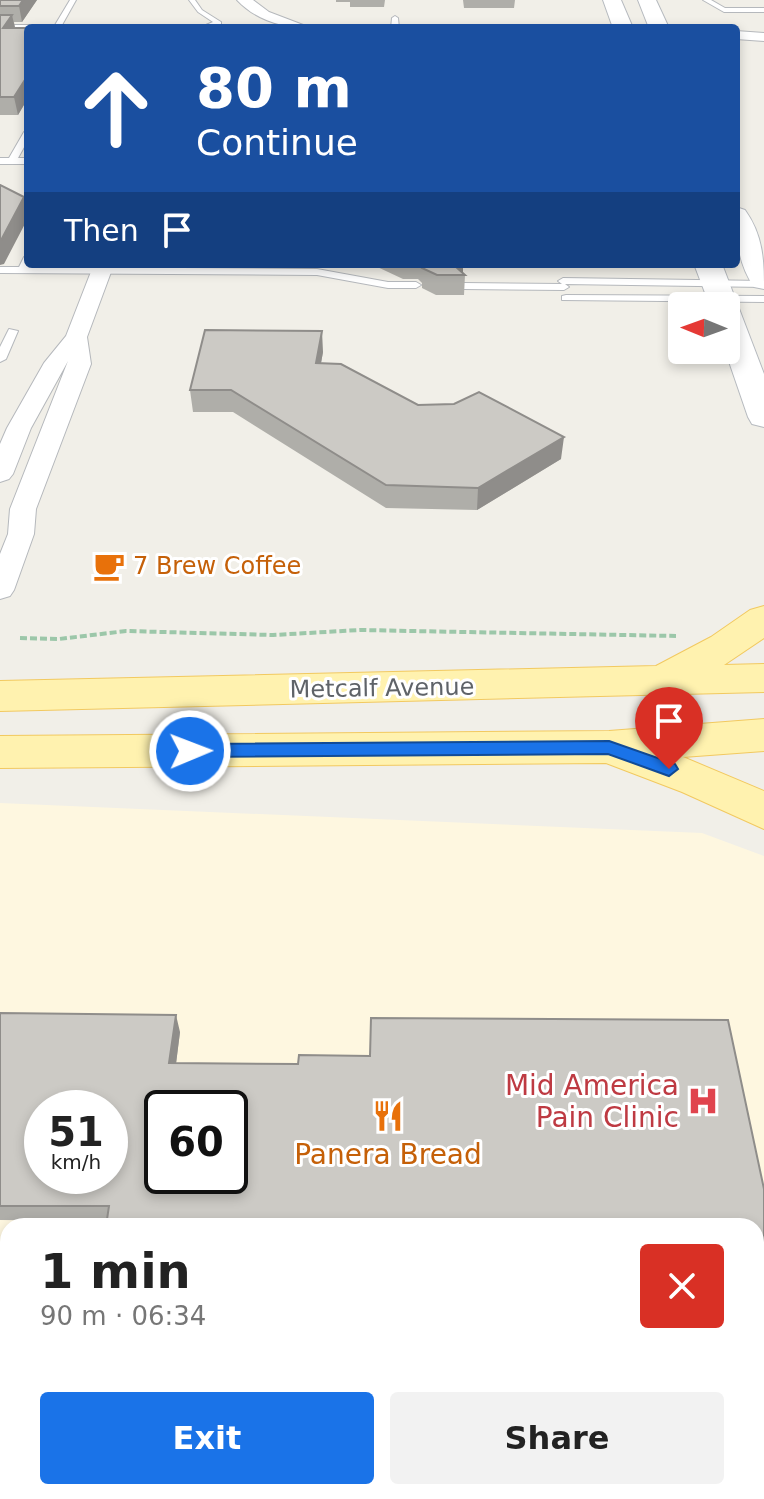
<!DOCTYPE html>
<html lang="en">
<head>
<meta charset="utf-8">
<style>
  :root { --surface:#fff; --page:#f2f2f2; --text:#222; --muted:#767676; --accent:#1a73e8 }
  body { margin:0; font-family:"DejaVu Sans",sans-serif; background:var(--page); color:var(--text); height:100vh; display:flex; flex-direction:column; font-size:30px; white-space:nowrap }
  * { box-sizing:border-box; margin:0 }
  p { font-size:26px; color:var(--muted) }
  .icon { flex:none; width:44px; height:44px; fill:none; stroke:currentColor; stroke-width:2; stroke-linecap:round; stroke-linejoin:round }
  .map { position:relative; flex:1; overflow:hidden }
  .panel { position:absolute; left:0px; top:1218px; width:764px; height:282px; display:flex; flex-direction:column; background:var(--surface); border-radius:24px 24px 0 0; box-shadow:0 4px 12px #0003 }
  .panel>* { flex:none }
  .banner { position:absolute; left:24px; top:24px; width:716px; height:244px; border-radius:8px; box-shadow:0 4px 12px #0003; background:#1a4fa0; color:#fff; overflow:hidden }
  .needle { width:52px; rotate:271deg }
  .fabs { position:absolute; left:668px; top:292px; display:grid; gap:16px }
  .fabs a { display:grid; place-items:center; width:72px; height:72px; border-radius:8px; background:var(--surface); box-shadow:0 4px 12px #0003; font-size:40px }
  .speed { position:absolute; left:24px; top:1090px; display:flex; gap:16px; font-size:40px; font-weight:700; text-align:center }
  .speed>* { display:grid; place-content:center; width:104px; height:104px; border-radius:50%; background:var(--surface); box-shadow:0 4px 12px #0003; line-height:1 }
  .speed small { font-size:20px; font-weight:400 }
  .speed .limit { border:4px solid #111; border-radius:12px; background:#fff; color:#111 }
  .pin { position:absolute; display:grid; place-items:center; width:68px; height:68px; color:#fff; margin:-82px -34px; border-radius:50% 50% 50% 0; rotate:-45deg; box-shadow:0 0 8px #0007 }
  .pin .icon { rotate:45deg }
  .me { position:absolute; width:88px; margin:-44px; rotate:89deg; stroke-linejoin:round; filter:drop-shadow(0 0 6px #0008) }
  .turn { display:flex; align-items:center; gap:28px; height:168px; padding:0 40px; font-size:36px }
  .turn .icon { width:104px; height:104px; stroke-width:2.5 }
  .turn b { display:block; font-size:56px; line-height:68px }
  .then { display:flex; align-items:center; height:76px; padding:0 40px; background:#0003; gap:16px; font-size:30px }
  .round { display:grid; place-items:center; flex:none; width:84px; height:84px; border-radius:8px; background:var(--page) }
  .summary { display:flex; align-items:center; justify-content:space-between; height:136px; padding:0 40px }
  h1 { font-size:48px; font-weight:600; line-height:60px }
  .primary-button { display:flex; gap:16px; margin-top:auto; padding:16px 40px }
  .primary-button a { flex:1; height:92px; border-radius:8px; background:var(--accent); color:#fff; font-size:32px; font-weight:600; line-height:92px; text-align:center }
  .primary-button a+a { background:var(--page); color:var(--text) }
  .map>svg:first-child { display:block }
</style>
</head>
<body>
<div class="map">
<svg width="764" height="1499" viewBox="0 0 764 1499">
  <rect width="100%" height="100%" fill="#f1efe8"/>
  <path fill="#fef7e0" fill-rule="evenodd" d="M0,803l702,30 62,23v643h-764zM42,1108h68v68h-68zM162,1108h68v68h-68zM8,1226h748v266h-748z"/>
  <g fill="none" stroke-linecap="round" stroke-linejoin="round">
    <defs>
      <path id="lane" d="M70,0h6l-14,25 78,1 4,2 -144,1v-4h55z
        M189,0h6l7,10 19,12v2l-22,4 14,-6 -15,-10z
        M703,0h8l14,8h39v4h-40z
        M395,16l3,2 1,10h-8l1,-10z
        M28,129v11l-10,18h10v6h-28v-6h9l15,-26z
        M28,256l1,11 288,2 71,13h28l5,3 -5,3h-28l-71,-13 -317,-2v-6h19l5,-10z
        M563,278l201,3v6l-199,-3 4,3 -5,3 -101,-1 -5,-3 5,-3 99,1 -4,-3z
        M566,295l198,1v6l-202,-2v-4z
        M9,329l9,2 -12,28 -6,3v-15z"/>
      <path id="street" d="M237,0h16l16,12 42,16c-28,0 -54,-7 -74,-28z
        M736,31l28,2v8l-28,-2z
        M94,264h20l-27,73 4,27 -55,145 -2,25 -20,56 -4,6 -10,3v-45l8,-20 2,-25 58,-148 -37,67 -18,46 -4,5 -9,3v-38l7,-16 37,-65 22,-27z"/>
      <path id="secondary" d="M603,0h18l12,28h-20z
        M638,0h18l13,28h-20z
        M736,207l9,3c18,25 19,50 19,79l-10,-2c-17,-25 -18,-51 -18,-80z
        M694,264h28l42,110v53l-12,-3 -4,-7 -23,-67 1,-44h-16z"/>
      <path id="primary" d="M764,606v32l-40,27 40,-1v28l-764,19v-30l656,-15 55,-29 39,-27z
        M764,719v32l-81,6 81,34v38l-82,-37 -76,-29 -606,5v-32l609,-5z"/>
    </defs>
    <use href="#lane" stroke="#b5b8bc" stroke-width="2"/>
    <use href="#street" stroke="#b5b8bc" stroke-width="2"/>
    <use href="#secondary" stroke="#b6babf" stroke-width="2"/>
    <use href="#primary" stroke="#f2c960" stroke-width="2"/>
    <path stroke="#9cc7a9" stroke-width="4" stroke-dasharray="7 3" stroke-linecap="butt" d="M20,638l39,1 67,-8 147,4 87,-5 316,6"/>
    <use href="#lane" fill="#fff" fill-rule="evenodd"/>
    <use href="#street" fill="#fff" fill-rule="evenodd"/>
    <use href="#secondary" fill="#fff" fill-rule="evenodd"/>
    <use href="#primary" fill="#fff2af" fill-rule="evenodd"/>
  </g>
  <path fill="#afaea9" d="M0,0h37l-15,22h-8l1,6h13v70l-10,17h-18z
    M336,0h49l-1,7h-34v-5h-14z
    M463,0h52l-1,8h-50z
    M371,264h92v9l2,2 -1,20h-28l-14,-7v-5l-4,-4h-15z
    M323,352l-2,11 97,42 143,54 -84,51 -91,-2 -153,-96h-40l-3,-22z
    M0,1013l180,19 -4,31 122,1 72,-8 358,-36 -621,201 -107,-1z"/>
  <path fill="#8f8d8a" d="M23,0h14l-15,22 -3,-16z
    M12,15l4,17 -13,-4z
    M28,75v23l-10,17 -4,-18z
    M24,197l4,21 -24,46 -4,1v-23z
    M459,264h4v11l-7,-8z
    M322,331l1,21 -6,33 -1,-22z
    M564,437l-3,22 -84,51 1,-22z
    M176,1015l4,17 -6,48 -5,-17z"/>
  <path fill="#cccac5" stroke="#8f8d8a" stroke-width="2" fill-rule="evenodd" d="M0,0h23l-4,6h-19z
    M0,15h12l-9,13h25v47l-14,22h-14z
    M0,185l24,12 -24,45z
    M424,264h35l-3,3 9,8h-28l-15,-7z
    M205,330l117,1 -6,32 25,1 77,41 36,-1 25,-12 85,45 -86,51 -92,-3 -155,-95h-41z
    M0,1013l176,2 -7,48 129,1 1,-9 71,1 1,-38 357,2 36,169v310h-702l1,-7h693v-266h-650l3,-20h-109zM42,1108h68v68h-68zM162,1108h68v68h-68z"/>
  <path fill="#1a73e8" stroke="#114b97" stroke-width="2" d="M609,741l66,23 3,5 -9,7 -61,-22 -418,3 -9,-6 9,-7z"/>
  <defs>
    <symbol id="cafe-bare" viewBox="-9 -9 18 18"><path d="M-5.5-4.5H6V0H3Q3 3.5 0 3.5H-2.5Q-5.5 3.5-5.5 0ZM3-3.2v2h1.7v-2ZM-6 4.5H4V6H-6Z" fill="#e8710a" stroke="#fff" stroke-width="2.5" paint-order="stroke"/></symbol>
    <symbol id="hospital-bare" viewBox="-9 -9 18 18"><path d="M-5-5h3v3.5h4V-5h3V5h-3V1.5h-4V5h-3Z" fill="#e0444e" stroke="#fff" stroke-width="2.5" paint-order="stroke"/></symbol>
    <symbol id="restaurant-bare" viewBox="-9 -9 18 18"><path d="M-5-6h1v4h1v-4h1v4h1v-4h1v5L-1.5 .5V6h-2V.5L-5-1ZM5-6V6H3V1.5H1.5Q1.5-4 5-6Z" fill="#e8710a" stroke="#fff" stroke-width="2.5" paint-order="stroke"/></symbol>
  </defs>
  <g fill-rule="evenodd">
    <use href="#cafe-bare" x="87" y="544" width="44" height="44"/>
    <use href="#hospital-bare" x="681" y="1079" width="44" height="44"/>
    <use href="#restaurant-bare" x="366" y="1094" width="44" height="44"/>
  </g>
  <g text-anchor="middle" stroke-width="6" stroke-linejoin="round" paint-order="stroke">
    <g font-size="24" fill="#c56008" stroke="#fff" text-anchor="start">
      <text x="133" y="574">7 Brew Coffee</text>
    </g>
    <g font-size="24" fill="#5f6368" stroke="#fff">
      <text transform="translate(382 688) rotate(-1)" y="8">Metcalf Avenue</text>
    </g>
    <g font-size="28" fill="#be3a42" stroke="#fff" text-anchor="end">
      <text x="679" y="1095">Mid America<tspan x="679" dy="32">Pain Clinic</tspan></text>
    </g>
    <g font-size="28" fill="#c56008" stroke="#fff">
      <text x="388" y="1164">Panera Bread</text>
    </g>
  </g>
</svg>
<div class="fabs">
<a><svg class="needle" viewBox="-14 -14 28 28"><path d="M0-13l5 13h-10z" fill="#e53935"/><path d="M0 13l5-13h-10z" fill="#767676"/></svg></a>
</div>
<div class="speed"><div>51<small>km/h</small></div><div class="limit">60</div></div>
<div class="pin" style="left:669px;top:769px;background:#d93025"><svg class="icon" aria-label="arrive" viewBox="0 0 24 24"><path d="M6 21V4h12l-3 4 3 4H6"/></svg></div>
<svg class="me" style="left:190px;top:751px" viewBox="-20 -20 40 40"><circle r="17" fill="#1a73e8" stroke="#fff" stroke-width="3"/><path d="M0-11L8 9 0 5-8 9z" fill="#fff"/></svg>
<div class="banner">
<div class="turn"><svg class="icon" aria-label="ahead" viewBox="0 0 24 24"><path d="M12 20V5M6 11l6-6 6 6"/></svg><div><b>80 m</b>Continue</div></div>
<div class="then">Then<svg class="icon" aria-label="arrive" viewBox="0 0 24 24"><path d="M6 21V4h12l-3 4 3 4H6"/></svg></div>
</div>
<section class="panel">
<div class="summary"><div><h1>1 min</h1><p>90 m · 06:34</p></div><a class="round" style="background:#d93025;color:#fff"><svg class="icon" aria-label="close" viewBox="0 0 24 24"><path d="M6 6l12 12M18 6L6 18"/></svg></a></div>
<div class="primary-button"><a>Exit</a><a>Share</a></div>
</section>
</div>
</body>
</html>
